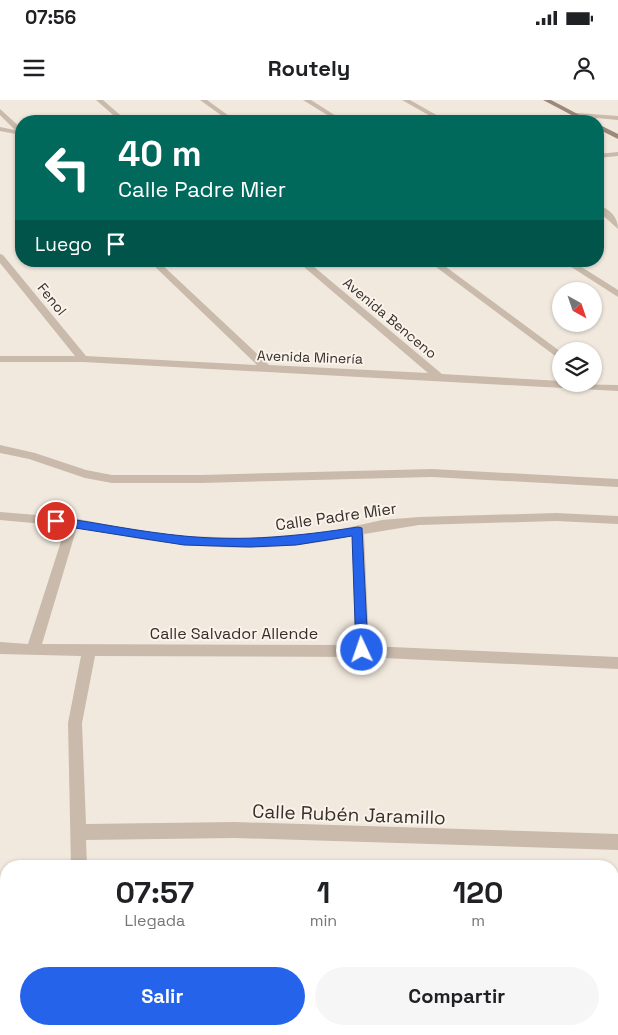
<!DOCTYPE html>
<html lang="es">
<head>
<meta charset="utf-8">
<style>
  :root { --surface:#fff; --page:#f6f6f6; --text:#202124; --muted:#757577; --accent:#2563eb }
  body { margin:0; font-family:"Space Grotesk",sans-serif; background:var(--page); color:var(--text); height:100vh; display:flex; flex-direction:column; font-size:19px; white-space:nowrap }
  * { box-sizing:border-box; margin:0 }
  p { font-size:16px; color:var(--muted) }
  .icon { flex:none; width:28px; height:28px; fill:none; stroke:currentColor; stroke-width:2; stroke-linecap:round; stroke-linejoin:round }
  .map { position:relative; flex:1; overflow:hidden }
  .sheet { position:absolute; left:0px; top:760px; width:619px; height:175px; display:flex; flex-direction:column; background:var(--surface); border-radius:20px 20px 0 0; box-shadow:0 1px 4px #0004 }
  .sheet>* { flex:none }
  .top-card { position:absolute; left:15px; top:15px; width:589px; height:152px; border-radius:20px; box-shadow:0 1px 4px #0004; background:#00695c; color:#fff; overflow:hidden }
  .needle { width:32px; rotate:140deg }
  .controls { position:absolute; left:552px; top:182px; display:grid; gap:10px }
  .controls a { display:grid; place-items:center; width:50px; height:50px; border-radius:50%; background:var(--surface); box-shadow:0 1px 4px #0004; font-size:25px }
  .pin { position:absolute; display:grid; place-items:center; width:42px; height:42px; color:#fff; margin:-21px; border:2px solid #fff; border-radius:50%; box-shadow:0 1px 5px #0007 }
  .me { position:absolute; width:55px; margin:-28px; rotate:357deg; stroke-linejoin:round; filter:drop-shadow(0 0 4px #0008) }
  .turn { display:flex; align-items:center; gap:18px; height:105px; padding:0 20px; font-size:22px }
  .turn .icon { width:65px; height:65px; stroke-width:2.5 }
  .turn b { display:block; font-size:35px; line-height:42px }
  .then { display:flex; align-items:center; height:48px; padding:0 20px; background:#0003; gap:10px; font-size:19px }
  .eta { display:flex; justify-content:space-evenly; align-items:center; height:85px; text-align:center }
  .eta b { font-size:30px; font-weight:800; line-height:35px }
  .primary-button { display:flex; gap:10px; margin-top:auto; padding:10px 20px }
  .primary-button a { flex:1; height:58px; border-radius:30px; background:var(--accent); color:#fff; font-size:20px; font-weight:800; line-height:58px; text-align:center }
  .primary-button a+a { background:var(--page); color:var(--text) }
  .status { display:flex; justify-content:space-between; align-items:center; height:35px; padding:0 25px; background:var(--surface); direction:ltr }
  .status svg { height:14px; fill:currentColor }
  header { display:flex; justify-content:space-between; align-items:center; height:65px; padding:0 20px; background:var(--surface); font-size:22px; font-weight:800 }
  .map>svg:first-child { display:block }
</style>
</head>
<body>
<div class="status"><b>07:56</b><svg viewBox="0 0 49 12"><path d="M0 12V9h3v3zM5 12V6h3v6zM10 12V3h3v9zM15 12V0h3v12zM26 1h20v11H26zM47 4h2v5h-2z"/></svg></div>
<header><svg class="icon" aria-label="menu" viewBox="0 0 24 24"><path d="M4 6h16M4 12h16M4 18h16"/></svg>Routely<svg class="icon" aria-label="person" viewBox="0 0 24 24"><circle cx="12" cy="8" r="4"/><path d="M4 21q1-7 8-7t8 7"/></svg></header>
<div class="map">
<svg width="618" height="935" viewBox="0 0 618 935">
  <rect width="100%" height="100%" fill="#f1e9de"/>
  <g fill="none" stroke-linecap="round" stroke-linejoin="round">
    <path fill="#c9baab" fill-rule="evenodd" d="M577,13l41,3v4l-43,-4 -1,-1z
      M0,345l35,8 51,17 26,5h89l231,-6 186,10v8l-186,-10 -231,6h-89l-27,-5 -56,-19 -29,-6z"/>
    <path fill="#c9baab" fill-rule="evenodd" d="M96,0h7l24,21h-7z
      M200,0h7l29,21h-7z
      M303,0h8l33,21h-7z
      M402,0h8l37,21h-8z
      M0,9l21,19v7l-21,-4v-4l15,3 -15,-15z
      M618,52v4l-20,2v-4z
      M598,105c12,4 20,12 20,24l-20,-18z
      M0,154l3,1 83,101 171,9 -108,-104h9l111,104 159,8 -131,-112h10l135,113 119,7v3l57,1v6l-535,-29h-83v-6h75l-75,-93z
      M428,161h10l123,91v7l-3,-1z
      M562,161h10l46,29v7z
      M0,412l73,6 57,11 54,7 66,2 78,-6 54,-12 37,-3 137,-4 62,3v8l-62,-3 -137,4 -55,9 5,112 249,11v12l-256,-12 -267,-1 -13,67 4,101 149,-2 383,12v16l-383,-12 -149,2 1,26h-16l-3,-143 13,-67 -81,-2v-12l28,2 38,-118 -66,-6zM77,427c90,20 184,30 275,9l3,109 -313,-1z
      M69,929h18l-1,6h-18z
      M101,929h47l2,6h-47z"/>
    <path fill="#9c897c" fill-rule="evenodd" d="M543,0h8l40,21h-8z
      M598,24l20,10v5l-20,-10z"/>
  </g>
  <path fill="#2563eb" stroke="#184099" d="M56,417c43,6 85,15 128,19 59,6 116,0 174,-9l4,1 6,122 -2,4 -4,2 -4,-2 -2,-4 -4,-114 -56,9 -46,2 -66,-2 -128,-20 -5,-4z"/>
  <g text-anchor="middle" stroke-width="4" stroke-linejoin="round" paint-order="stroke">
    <g font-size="14" fill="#372e2a" stroke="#f9f3eb">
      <text transform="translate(52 199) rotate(51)" y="5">Fenol</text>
      <text transform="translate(390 218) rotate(40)" y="5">Avenida Benceno</text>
      <text transform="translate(310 257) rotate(2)" y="5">Avenida Minería</text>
    </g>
    <g font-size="16" fill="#372e2a" stroke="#f9f3eb">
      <text transform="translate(336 416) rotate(-8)" y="6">Calle Padre Mier</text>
      <text x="234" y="539">Calle Salvador Allende</text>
    </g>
    <g font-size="19" fill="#372e2a" stroke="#f9f3eb">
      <text transform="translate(349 714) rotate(2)" y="7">Calle Rubén Jaramillo</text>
    </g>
  </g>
</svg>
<div class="controls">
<a><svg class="needle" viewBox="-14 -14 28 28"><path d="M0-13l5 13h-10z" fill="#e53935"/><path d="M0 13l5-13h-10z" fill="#757577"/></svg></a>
<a><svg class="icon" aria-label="layers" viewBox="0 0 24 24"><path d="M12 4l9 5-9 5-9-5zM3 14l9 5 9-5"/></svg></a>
</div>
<div class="pin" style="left:56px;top:421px;background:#d93025"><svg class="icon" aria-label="arrive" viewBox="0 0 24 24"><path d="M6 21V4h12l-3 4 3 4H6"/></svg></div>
<svg class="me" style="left:362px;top:550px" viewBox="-20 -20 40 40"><circle r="17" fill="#2563eb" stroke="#fff" stroke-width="3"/><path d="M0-11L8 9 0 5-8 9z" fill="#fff"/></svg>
<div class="top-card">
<div class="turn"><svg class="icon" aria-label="left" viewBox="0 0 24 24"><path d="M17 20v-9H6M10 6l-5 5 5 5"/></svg><div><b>40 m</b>Calle Padre Mier</div></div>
<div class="then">Luego<svg class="icon" aria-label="arrive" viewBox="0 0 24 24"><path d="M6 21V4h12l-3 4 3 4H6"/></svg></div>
</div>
<section class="sheet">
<div class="eta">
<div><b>07:57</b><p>Llegada</p></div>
<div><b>1</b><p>min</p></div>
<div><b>120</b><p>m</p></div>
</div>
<div class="primary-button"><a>Salir</a><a>Compartir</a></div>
</section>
</div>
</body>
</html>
